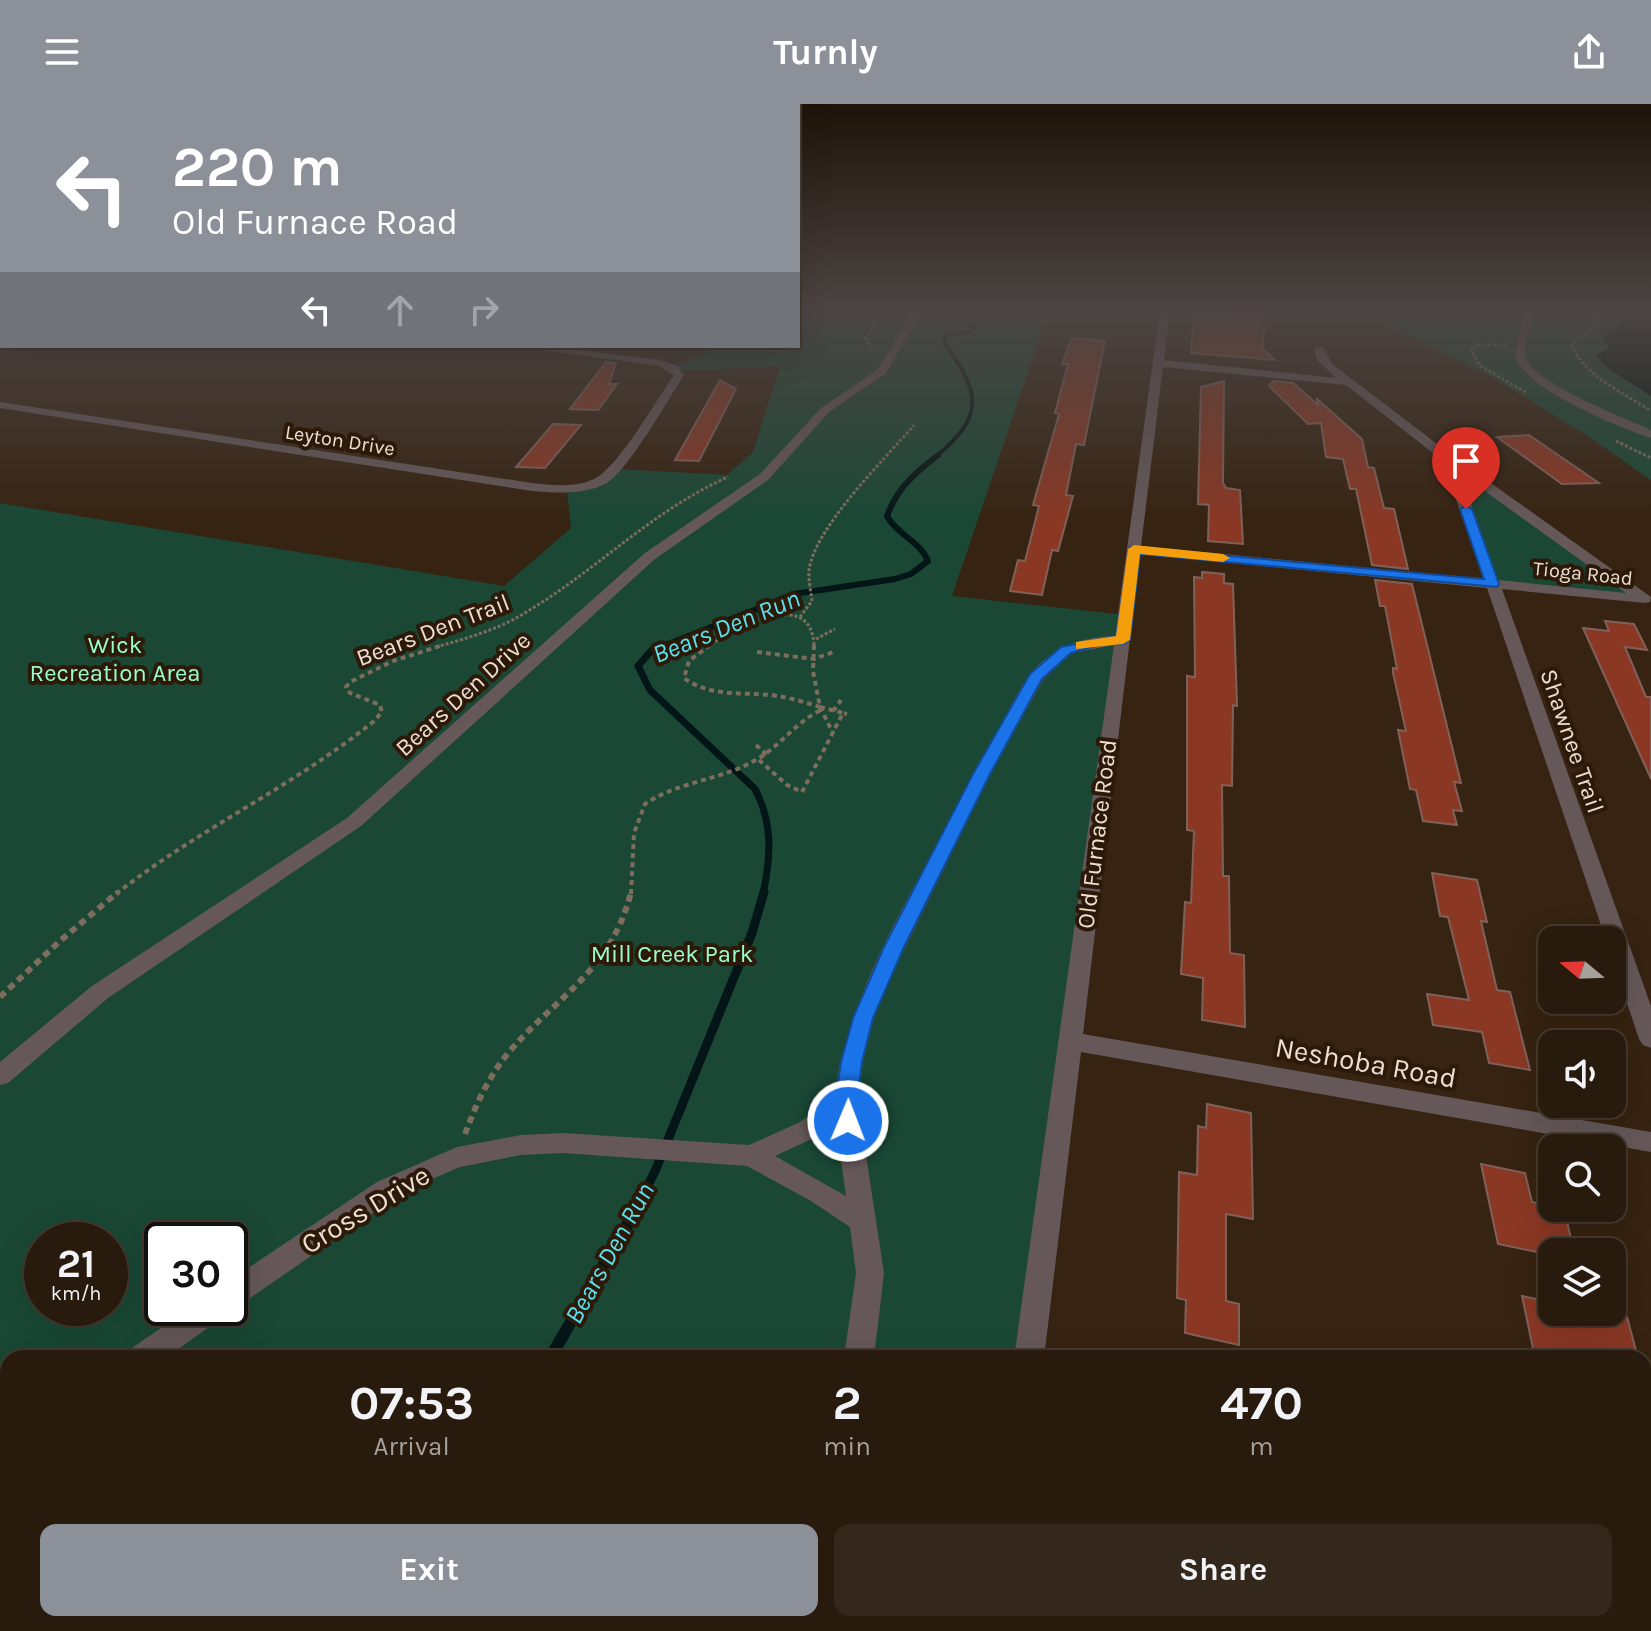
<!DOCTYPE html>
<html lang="en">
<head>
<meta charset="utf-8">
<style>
  :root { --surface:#281a0d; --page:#34271b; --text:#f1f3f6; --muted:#a5a19d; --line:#44382e; --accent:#8c9099 }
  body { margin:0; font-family:Karla,sans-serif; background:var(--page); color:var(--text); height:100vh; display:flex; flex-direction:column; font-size:30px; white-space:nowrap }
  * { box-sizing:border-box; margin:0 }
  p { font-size:26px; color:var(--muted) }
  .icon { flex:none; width:44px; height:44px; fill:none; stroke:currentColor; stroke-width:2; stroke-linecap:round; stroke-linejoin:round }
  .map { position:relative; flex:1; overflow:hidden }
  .sheet { position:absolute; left:0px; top:1246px; width:1652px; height:282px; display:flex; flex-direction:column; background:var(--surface); border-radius:24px 24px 0 0; box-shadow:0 8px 32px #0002,0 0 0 2px var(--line) }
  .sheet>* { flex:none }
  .top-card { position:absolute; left:0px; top:0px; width:800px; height:244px; box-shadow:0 8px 32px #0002,0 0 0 2px var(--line); background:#8c9099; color:#fff; overflow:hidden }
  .needle { width:52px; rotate:289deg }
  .tools { position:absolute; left:1538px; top:822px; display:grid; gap:16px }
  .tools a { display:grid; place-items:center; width:88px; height:88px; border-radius:16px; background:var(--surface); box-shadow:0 8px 32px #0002,0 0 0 2px var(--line); font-size:40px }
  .speed { position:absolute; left:24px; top:1118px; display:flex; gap:16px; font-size:40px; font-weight:700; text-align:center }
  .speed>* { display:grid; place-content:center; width:104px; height:104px; border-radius:50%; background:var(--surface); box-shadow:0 8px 32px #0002,0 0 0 2px var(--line); line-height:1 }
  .speed small { font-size:20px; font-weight:400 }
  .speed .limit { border:4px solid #111; border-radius:12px; background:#fff; color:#111 }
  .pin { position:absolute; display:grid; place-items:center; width:68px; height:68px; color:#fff; margin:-82px -34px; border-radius:50% 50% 50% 0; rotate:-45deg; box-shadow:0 0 8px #0007 }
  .pin .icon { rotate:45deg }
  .me { position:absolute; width:88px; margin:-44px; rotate:1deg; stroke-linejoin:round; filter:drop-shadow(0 0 6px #0008) }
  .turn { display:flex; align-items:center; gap:28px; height:168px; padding:0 40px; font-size:36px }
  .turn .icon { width:104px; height:104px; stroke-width:2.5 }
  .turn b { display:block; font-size:56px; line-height:68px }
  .lanes { display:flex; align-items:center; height:76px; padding:0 40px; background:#0003; justify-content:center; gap:40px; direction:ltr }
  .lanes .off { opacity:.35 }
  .eta { display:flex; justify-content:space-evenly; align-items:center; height:136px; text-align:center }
  .eta b { font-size:48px; font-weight:700; line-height:56px }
  .cta { display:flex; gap:16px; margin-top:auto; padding:16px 40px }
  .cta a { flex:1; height:92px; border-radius:16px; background:var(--accent); color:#fff; font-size:32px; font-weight:700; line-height:92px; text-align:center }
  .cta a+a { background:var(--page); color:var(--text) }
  header { display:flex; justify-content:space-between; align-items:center; height:104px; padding:0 40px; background:var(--accent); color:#fff; font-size:36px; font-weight:700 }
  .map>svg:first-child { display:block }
</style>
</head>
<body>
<header><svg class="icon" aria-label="menu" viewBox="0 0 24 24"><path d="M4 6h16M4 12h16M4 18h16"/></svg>Turnly<svg class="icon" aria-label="share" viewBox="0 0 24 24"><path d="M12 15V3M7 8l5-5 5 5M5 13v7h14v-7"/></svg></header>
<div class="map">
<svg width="1651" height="1527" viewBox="0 0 1651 1527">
  <rect width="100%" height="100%" fill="#362311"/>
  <path fill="#1a4835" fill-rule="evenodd" d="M812,206h237l-97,286 174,19 -97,743h-1021v266h987l-1,7h-994v-1128l504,83 67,-58 -4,-39 12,-2 36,-18 112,6 26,-23 27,-86 -102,5 -4,-3 45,-22h79v-27l14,-4zM42,1136h68v68h-68zM162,1136h68v68h-68z
    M1358,206h293v170l-62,-43 -97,-60z
    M1449,355l196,140 -153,-15z"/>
  <path fill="#041517" d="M1615,206h36v86l-45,-29 -10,-11 13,-8 -6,-11 20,-13 -1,-6z"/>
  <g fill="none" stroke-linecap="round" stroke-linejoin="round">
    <path stroke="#041517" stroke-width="4" d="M935,353c53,-43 44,-66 8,-116l4,-6 23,-3 4,-4 -23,-18"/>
    <path stroke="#041517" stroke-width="6" d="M661,543l133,-53 101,-15 16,-5 17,-13c-8,-20 -31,-26 -41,-45 10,-28 28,-43 51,-61"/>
    <path stroke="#041517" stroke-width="7" d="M666,541l-15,6 -13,15 12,24 105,99c18,34 16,68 8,105"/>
    <path stroke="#041517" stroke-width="9" d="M633,1111l23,-46 96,-236 12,-41"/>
    <path stroke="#041517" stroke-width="12" d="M550,1254l84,-145
      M303,1527l9,-7"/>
  </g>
  <path fill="#8a3824" stroke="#80615a" stroke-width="2" d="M1228,206h33l-4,17 8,1 -3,20 13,12 -84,-7 3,-35 32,1z
    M1072,234l33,3 -21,104 -8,-1 -10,51 7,1 -15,55 -6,-1 -10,45 -32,-4 8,-31 7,1 14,-55 -6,-1 26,-91 -4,-1 13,-49h-6z
    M606,258l10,1 -7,21h8l-19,26 -28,-1z
    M720,276l16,9 -37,72 -24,-1z
    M1224,277l-1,102 3,5 14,2 3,54 -35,-3 1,-36 -11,-1 3,-117z
    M1273,277l20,2 25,22 -1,-6 45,40 6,28 6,1 10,40 10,1 14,60 -36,-4 -16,-76h-6l-7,-30 -17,-2 -5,-34 -13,1 -39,-38z
    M553,320l28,1 -36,43 -29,-1z
    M1529,331l70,48 -37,1 -65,-47z
    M1202,468l22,2v9l9,1 4,122 -4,-1 -1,81 -10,-1 1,91h6l1,77 14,2 1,72 -43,-7 1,-42 -22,-4 4,-72 6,1 3,-72 -7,-1v-154l8,1 -1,-100 8,1z
    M1375,476l37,4 49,199 -7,-1 8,29 -9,-1 4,15 -34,-4 -7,-31 -6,-1 -12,-59 8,1 -13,-58v-5l4,1 -12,-63h-5z
    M1605,517l29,3 13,26 -22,-3 21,50h5v82l-68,-151 26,3z
    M1432,769l45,7 10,42 -6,-1 16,69 13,2 20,78 -41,-7 -7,-31 -49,-7 -6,-31 42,6 -21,-83 -8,-1z
    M1207,1000l44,9 2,106 -27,-5v87l13,3v41l-54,-12 1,-33 -9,-2 2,-126 18,3 1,-49 8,2z
    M1481,1060l44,9 7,29 32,6 10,44h-22v3l-54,-11z
    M1522,1192l30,6v10h49l26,5 11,41h-103z"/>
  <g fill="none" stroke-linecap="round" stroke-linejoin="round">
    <path stroke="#7d6d5d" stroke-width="3" stroke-dasharray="3 2" stroke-linecap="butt" d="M871,206l3,18 -8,10 5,14
      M1590,206l9,12 -27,23c12,31 52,48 79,66
      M1506,241h-27l-8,4 8,16 48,28
      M1616,337l35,17
      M800,513l12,-16c-1,-10 -4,-21 -3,-31 6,-43 76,-111 105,-145
      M816,535l19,-10
      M436,543c32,-9 64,-18 92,-36 70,-42 125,-101 200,-134
      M707,543c27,-19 106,-62 107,0"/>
    <path stroke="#7d6d5d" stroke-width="4" stroke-dasharray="5 4" stroke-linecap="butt" d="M710,541l-21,16 -5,17c26,19 56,14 86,17 18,2 34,7 50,12
      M814,541l-1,26 7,36
      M757,548l57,7 22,-8
      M820,603l23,6
      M820,603l13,26
      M833,607l8,-11
      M756,641l11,10
      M759,656l28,25 15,7
      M802,688l41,-79 4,1
      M116,790c81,-64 176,-107 257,-172l9,-10 -2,-7 -30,-12 -4,-6 4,-5 43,-21 50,-16
      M631,790l3,-61 11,-29c32,-22 75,-24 109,-43 26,-14 42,-40 69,-52"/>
    <path stroke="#7d6d5d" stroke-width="6" stroke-dasharray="7 5" stroke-linecap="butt" d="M0,893l60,-56 58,-49
      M465,1030c10,-27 22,-54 40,-77 48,-59 106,-84 126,-165"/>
    <path stroke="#7d6d5d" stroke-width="8" stroke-dasharray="9 6" stroke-linecap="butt" d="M405,1527l10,-7
      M554,1527l4,-7"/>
    <path fill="#665859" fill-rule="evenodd" d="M914,206h10l-39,64 -56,38 -61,68 -113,79 -294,267 -253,172 -100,85 -8,2v-23l92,-76 255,-168 298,-265 115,-79 61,-66 56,-38z
      M1160,206h10l-6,50 172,18 -19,-18 -3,-12 9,-2 9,18 121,92 198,141 -1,5 -5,1 -143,-14 149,417v42l-8,-3 -4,-6 -27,-81v-18h-6l-119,-352 -347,-34 -57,480 568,98v20l-570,-100 -37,306h-30l100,-713 -42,8 -29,27 -52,94 -95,192 -22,52 -11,44 -5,41 26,170 -10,85h-30l12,-85 -6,-46 -39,-26 -64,-35 -184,-13 -42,2 -61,12 -33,14 -32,17 -155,107 -10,4 -2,-1 2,-28 147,-98 80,-35 64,-12 42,-2 186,12 51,-23 34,-24c14,-105 74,-197 122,-290 15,-31 32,-61 49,-91 8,-14 15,-30 25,-43 21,-26 51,-37 85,-38zM1163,263l183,18 97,76 40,118 -342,-33zM1460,369l166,120 -128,-13zM836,1019l10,73 -71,-40 43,-20z
      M1518,206h10l5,9c-4,12 -12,30 -6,42 12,24 98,57 124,69v8c-33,-11 -124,-48 -136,-81l8,-38z
      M2,215v6l-2,1v-6z
      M513,242h30l118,14 17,6 6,9c-16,25 -55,94 -77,108 -22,12 -51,10 -75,8l-532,-83v-6l532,81c20,2 43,5 62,-4 24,-11 63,-80 80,-104l-15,-9z
      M190,1204h37l-4,9 -57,41h-39l5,-10z
      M8,1334v34l-8,4v-34z
      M774,1520h34l-2,7h-34z
      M978,1520h34l-1,7h-34z"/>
  </g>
  <linearGradient id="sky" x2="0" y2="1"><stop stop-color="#1e1309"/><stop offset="0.49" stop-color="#4c4543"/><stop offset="1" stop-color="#4c4543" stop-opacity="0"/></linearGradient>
  <rect width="1651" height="420" fill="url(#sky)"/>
  <path fill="#1a73e8" stroke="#114b97" stroke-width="2" d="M1466,402l6,3 27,75 -2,3 -357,-33 -10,86 -7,4 -23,1 -29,8 -29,26 -52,95 -86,173 -31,71 -11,44 -5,41 3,18 -4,7 -8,2 -8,-2 -5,-25 6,-41 12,-44 31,-71 89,-173 57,-100 31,-27 55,-11 14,-89 354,32 -24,-70z"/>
  <path fill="#f59e0b" d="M1134,441l89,9 7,4 -7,4 -83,-8 -10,86 -7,4 -47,5v-7l40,-6 12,-87z"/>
  <g text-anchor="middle" stroke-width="8" stroke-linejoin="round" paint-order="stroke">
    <g font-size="20" fill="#ecdfd4" stroke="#2c1908">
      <text transform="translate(340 336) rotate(9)" y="7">Leyton Drive</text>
      <text transform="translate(1583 469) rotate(6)" y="7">Tioga Road</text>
    </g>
    <g font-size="24" fill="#ecdfd4" stroke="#2c1908">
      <text transform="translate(433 526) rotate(-21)" y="8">Bears Den Trail</text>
      <text transform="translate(463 590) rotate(-42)" y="8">Bears Den Drive</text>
      <text transform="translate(1572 637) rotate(71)" y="8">Shawnee Trail</text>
      <text transform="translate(1097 730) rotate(-83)" y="8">Old Furnace Road</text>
    </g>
    <g font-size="24" fill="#96fdce" stroke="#2c1908">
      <text x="115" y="549">Wick<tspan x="115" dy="28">Recreation Area</tspan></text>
      <text x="672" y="858">Mill Creek Park</text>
    </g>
    <g font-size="26" font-style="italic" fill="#5ae1ef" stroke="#2c1908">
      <text transform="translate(726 522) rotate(-22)" y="9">Bears Den Run</text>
      <text transform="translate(609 1149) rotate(-61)" y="9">Bears Den Run</text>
    </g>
    <g font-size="28" fill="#ecdfd4" stroke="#2c1908">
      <text transform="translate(1366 958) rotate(10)" y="10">Neshoba Road</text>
      <text transform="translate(365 1105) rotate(-31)" y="10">Cross Drive</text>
    </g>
  </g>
</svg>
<div class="tools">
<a><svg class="needle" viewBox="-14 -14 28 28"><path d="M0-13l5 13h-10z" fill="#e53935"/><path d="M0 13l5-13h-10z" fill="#a5a19d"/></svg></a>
<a><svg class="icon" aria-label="sound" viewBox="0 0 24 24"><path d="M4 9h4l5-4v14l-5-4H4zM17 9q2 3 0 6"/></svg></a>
<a><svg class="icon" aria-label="search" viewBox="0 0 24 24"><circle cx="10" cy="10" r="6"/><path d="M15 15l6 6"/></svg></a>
<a><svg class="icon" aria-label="layers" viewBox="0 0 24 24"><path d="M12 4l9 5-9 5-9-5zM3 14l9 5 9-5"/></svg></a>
</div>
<div class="speed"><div>21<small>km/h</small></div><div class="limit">30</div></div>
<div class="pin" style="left:1466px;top:405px;background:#d93025"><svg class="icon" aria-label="arrive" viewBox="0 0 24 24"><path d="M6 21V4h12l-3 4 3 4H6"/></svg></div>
<svg class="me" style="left:848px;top:1017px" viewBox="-20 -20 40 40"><circle r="17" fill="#1a73e8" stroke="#fff" stroke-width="3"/><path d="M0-11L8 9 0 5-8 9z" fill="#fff"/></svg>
<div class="top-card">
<div class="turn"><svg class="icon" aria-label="left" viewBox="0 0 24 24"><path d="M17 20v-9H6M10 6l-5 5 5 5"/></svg><div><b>220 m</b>Old Furnace Road</div></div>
<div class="lanes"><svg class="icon" aria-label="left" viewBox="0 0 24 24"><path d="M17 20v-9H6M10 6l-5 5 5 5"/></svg><svg class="icon off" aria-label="ahead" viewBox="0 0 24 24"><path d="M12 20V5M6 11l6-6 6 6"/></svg><svg class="icon off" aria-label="right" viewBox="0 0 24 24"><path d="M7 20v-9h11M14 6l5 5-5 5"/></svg></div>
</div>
<section class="sheet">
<div class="eta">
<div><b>07:53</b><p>Arrival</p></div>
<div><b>2</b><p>min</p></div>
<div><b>470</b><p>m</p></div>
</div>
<div class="cta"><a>Exit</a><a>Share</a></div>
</section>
</div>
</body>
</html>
